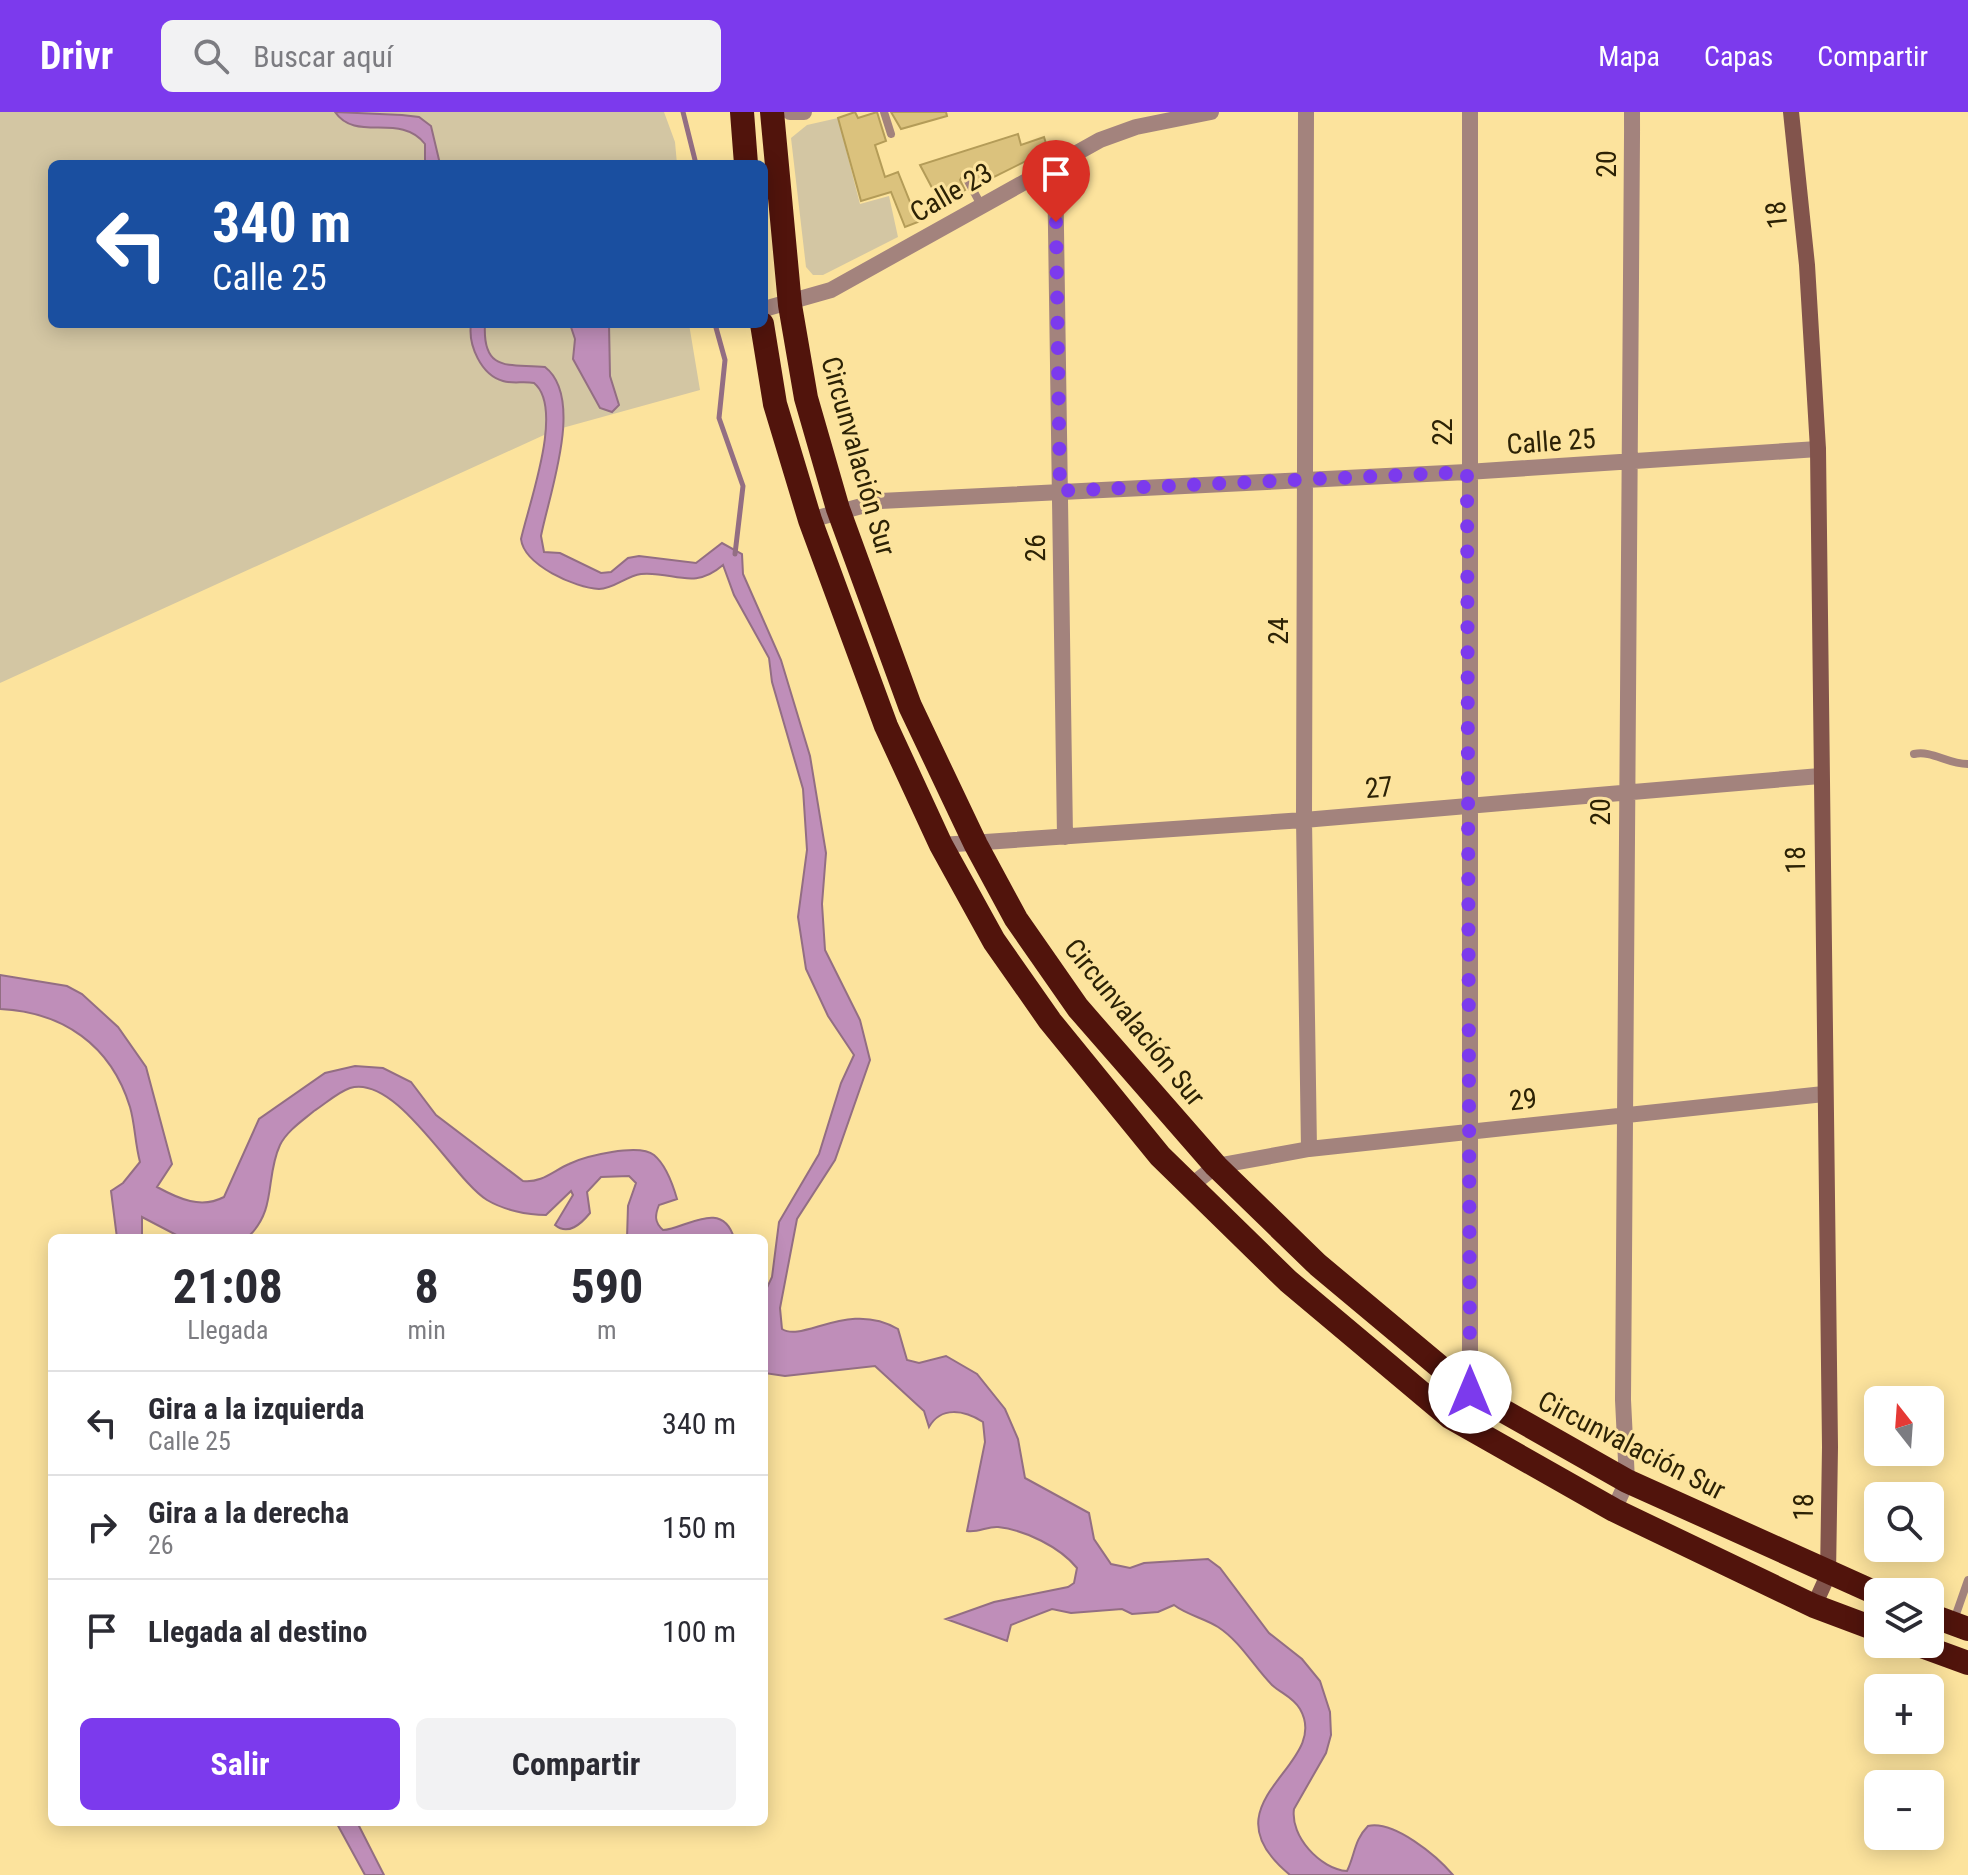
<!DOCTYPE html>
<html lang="es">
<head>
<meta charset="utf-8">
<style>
  :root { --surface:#fff; --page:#f2f2f3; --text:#2b2b33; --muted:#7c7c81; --line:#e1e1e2; --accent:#7c3aed }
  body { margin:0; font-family:"Roboto Condensed",sans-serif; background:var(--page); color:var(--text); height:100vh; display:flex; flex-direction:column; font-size:30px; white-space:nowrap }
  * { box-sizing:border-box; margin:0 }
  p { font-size:26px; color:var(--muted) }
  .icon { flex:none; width:44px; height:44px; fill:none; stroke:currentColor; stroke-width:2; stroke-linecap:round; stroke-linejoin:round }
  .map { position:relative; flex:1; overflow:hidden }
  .panel { position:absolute; left:48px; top:1122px; width:720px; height:592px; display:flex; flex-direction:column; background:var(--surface); border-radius:12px; box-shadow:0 4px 20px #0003 }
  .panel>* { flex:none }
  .banner { position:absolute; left:48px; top:48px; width:720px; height:168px; border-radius:12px; box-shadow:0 4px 20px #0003; background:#1a4fa0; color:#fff; overflow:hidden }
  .needle { width:52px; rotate:343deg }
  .buttons { position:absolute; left:1864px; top:1274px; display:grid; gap:16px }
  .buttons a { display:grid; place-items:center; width:80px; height:80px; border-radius:12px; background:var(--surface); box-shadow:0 4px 20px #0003; font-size:40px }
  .pin { position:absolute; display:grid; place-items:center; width:68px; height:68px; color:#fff; margin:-82px -34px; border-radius:50% 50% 50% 0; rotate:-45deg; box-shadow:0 0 8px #0007 }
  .pin .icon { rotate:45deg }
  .me { position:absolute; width:88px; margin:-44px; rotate:0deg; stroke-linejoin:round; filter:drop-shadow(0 0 6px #0008) }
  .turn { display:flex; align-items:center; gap:28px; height:168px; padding:0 32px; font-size:36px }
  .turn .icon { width:104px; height:104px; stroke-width:2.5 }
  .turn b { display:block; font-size:56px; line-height:68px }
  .eta { display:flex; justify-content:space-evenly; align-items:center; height:136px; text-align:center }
  .eta b { font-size:48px; font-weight:700; line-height:56px }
  .button { display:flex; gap:16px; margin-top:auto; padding:16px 32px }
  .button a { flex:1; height:92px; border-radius:12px; background:var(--accent); color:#fff; font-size:32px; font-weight:700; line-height:92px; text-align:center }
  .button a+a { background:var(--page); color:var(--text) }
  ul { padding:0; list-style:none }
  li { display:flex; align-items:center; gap:24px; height:104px; padding:0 32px; border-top:2px solid var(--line) }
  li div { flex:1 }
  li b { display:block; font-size:30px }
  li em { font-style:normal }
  header { display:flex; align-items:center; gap:48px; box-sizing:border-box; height:112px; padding:0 40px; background:var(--accent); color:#fff }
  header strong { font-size:38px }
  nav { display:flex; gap:44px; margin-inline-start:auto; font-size:28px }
  .search { width:560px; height:72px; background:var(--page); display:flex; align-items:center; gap:20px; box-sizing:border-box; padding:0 28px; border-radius:12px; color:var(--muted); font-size:30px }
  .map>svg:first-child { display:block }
</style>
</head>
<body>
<header>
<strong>Drivr</strong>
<div class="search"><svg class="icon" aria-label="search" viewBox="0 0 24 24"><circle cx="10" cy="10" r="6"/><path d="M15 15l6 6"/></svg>Buscar aquí</div>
<nav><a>Mapa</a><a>Capas</a><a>Compartir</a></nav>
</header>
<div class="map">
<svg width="1968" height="1763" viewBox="0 0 1968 1763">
  <rect width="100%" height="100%" fill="#fce39d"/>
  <path fill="#d3c6a3" d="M0,0h664l11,30 2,22h-625v160h637l11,66 -145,40 -555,253z
    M838,6l22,86 29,-8 9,41 -75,38h-10l-7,-8 -15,-129 16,-13z"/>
  <path fill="#bf8eb9" stroke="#936e83" stroke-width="2" d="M335,0l67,3 17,2 12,9 9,38h-15v-20c-25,-32 -69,-1 -90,-32z
    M471,212h14c-3,51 28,39 60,43 40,31 4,127 -4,169l3,16 16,1 41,20 10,-1 17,-14 11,-2 57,7 26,-20 20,11 1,20 38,86 29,96 16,97 -4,51 3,46 35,70 10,40 -35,100 -38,59 -17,89 2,21c21,14 66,-29 116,0l9,31 12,3 27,-7 31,18 28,35 13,30 7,39 64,35 5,26 17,25 19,4 14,-5 64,-4 12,9 49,65 33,26 18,22 10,31 1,23 -5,18 -32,56c-4,27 26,60 53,62 8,-16 7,-31 21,-45 26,-6 69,30 85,49h-163c-90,-74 43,-109 10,-166 -7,-12 -18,-15 -28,-24 -18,-18 -31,-43 -54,-58 -14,-9 -31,-12 -44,-22l-16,7 -26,2 -10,-5 -51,4 -19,-4 -41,16 -4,16 -61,-22 48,-17 74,-15 6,-4 3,-15c-17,-21 -52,-38 -79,-41 -10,-1 -20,6 -31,4l18,-89 -2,-20c-19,-12 -42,-16 -54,5l-5,-16 -49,-45 -90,10 -21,-3v-79l8,-17 7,-55 40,-68 22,-71 13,-28 -26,-39 -22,-47 -8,-52 9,-67 -4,-61 -31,-107 -3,-24 -35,-63 -11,-30c-30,26 -49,6 -82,9 -15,2 -27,15 -42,15 -24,-1 -75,-24 -78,-50 7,-33 44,-131 13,-156 -10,-2 -22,1 -31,-2 -22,-6 -35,-36 -32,-57z
    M570,212h39l1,52 9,29 -7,7 -12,-4 -27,-49 2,-20z
    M0,863l67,11 15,8 36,33 28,40 26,97 -15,23c22,12 44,22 67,10l35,-78 66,-46 30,-7 28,2 28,14 25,33 87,66c19,2 30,-10 46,-17 16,-8 70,-21 85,-9 12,10 19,30 23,44l-18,6c-4,10 -5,17 4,25 22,-1 59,-32 71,8h-107l1,-32 8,-23 -7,-7 -28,1 -14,15 3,21c-9,11 -22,23 -35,12l18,-30 -2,-4 -25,24c-19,0 -42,-5 -59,-15 -34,-21 -90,-126 -137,-112 -12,4 -25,16 -36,23 -12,10 -27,20 -34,34 -15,32 -3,64 -31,91l-67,2 -40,-21v21h-25l-6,-47 12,-8 17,-21c-5,-18 -5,-38 -10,-55 -19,-62 -67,-95 -130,-98z
    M336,1710h21l27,53h-19z"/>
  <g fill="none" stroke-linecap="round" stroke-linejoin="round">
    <path stroke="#936e83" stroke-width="5" d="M683,0l13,52
      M715,212l10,36 -6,58 24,68 -8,68"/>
  </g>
  <path fill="#dbc27d" stroke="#b49c58" stroke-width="2" d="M855,0l3,6 19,-6 9,29 -11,4 10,32 13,-5 20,50 -13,5 -14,-35 -30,9 -23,-83z
    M891,0h55l1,4 -46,13z
    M1018,22l3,11 23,-8 4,13 -70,35 -7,-11 -7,-1 -4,7 5,10 -25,13 -20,-38z"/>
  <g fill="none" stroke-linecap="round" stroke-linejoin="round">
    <path stroke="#a3837d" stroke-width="8" d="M884,0l7,22
      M967,67l14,26
      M1914,642c18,-4 33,10 54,10
      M1954,1508l14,-40"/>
    <path stroke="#a3837d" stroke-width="16" d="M790,0h14
      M1306,0l-2,708 5,329
      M1055,50l10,675
      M764,197l67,-19 269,-150 36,-13 75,-15
      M810,408l70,-19 587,-29 351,-23
      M941,733l363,-25 516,-44
      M1189,1075l27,-21 93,-17 515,-55
      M1450,1305l20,-25v-1280
      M1614,1398l13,-29 -4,-81c2,-430 10,-859 9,-1288"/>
    <path stroke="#82544c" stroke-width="16" d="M1791,0l16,153 11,184 12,998 -2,128 -14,31"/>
    <path stroke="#51140c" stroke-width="24" d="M742,0l4,52
      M772,0l18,193 16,93 32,111 72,197 66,139 40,74 62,89 138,158 102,99 152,127 157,89 251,113
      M762,212l13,80 35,116 76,206 55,119 53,96 56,80 110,135 128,125 162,136 164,93 200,96 64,24
      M1930,1503l38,14
      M1916,1532l52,19"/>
  </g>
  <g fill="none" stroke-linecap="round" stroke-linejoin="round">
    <path stroke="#7c3aed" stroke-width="14" stroke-dasharray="0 25.2" d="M1056,110l4,269 407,-19 3,920"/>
  </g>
  <g text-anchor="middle" stroke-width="6" stroke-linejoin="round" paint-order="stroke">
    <g font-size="28" fill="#2c2205" stroke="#fce39d">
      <text transform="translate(1606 52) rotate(-90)" y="10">20</text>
      <text transform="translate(951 80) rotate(-30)" y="10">Calle 23</text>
      <text transform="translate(1776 103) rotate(-96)" y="10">18</text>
      <text transform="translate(1442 320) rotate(-90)" y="10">22</text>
      <text transform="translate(1551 329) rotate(-4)" y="10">Calle 25</text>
      <text transform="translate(859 344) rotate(74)" y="10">Circunvalación Sur</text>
      <text transform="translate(1035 436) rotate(-91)" y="10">26</text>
      <text transform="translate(1278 519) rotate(-90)" y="10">24</text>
      <text transform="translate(1379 675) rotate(-5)" y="10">27</text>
      <text transform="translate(1600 700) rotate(-90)" y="10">20</text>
      <text transform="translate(1795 748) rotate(-91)" y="10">18</text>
      <text transform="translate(1135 910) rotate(51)" y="10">Circunvalación Sur</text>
      <text transform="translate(1523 987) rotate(-7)" y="10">29</text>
      <text transform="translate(1632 1333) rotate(27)" y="10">Circunvalación Sur</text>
      <text transform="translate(1803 1395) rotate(-89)" y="10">18</text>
    </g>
  </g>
</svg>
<div class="buttons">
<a><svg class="needle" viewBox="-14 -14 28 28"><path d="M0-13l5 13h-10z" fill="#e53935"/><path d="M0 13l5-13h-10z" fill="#7c7c81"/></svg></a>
<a><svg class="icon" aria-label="search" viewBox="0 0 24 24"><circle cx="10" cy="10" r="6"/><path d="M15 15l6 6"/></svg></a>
<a><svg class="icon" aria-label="layers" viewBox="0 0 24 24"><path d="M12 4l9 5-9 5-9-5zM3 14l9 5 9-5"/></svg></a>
<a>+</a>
<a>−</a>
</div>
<div class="pin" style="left:1056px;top:110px;background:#d93025"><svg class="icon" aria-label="arrive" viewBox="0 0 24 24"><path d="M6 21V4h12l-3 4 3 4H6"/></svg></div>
<svg class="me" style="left:1470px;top:1280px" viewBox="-20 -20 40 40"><circle r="19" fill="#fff"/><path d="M0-13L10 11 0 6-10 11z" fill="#7c3aed"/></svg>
<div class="banner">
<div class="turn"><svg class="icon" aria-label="left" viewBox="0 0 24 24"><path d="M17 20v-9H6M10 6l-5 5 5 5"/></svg><div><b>340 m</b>Calle 25</div></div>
</div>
<section class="panel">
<div class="eta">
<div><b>21:08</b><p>Llegada</p></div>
<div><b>8</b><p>min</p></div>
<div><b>590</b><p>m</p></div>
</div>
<ul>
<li><svg class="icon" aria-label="left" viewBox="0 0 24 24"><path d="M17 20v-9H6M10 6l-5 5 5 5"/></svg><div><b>Gira a la izquierda</b><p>Calle 25</p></div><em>340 m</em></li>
<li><svg class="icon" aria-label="right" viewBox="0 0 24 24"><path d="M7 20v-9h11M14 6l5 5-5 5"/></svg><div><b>Gira a la derecha</b><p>26</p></div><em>150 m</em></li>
<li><svg class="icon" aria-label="arrive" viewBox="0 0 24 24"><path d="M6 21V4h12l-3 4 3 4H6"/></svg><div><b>Llegada al destino</b></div><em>100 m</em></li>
</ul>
<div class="button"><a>Salir</a><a>Compartir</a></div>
</section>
</div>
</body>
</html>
